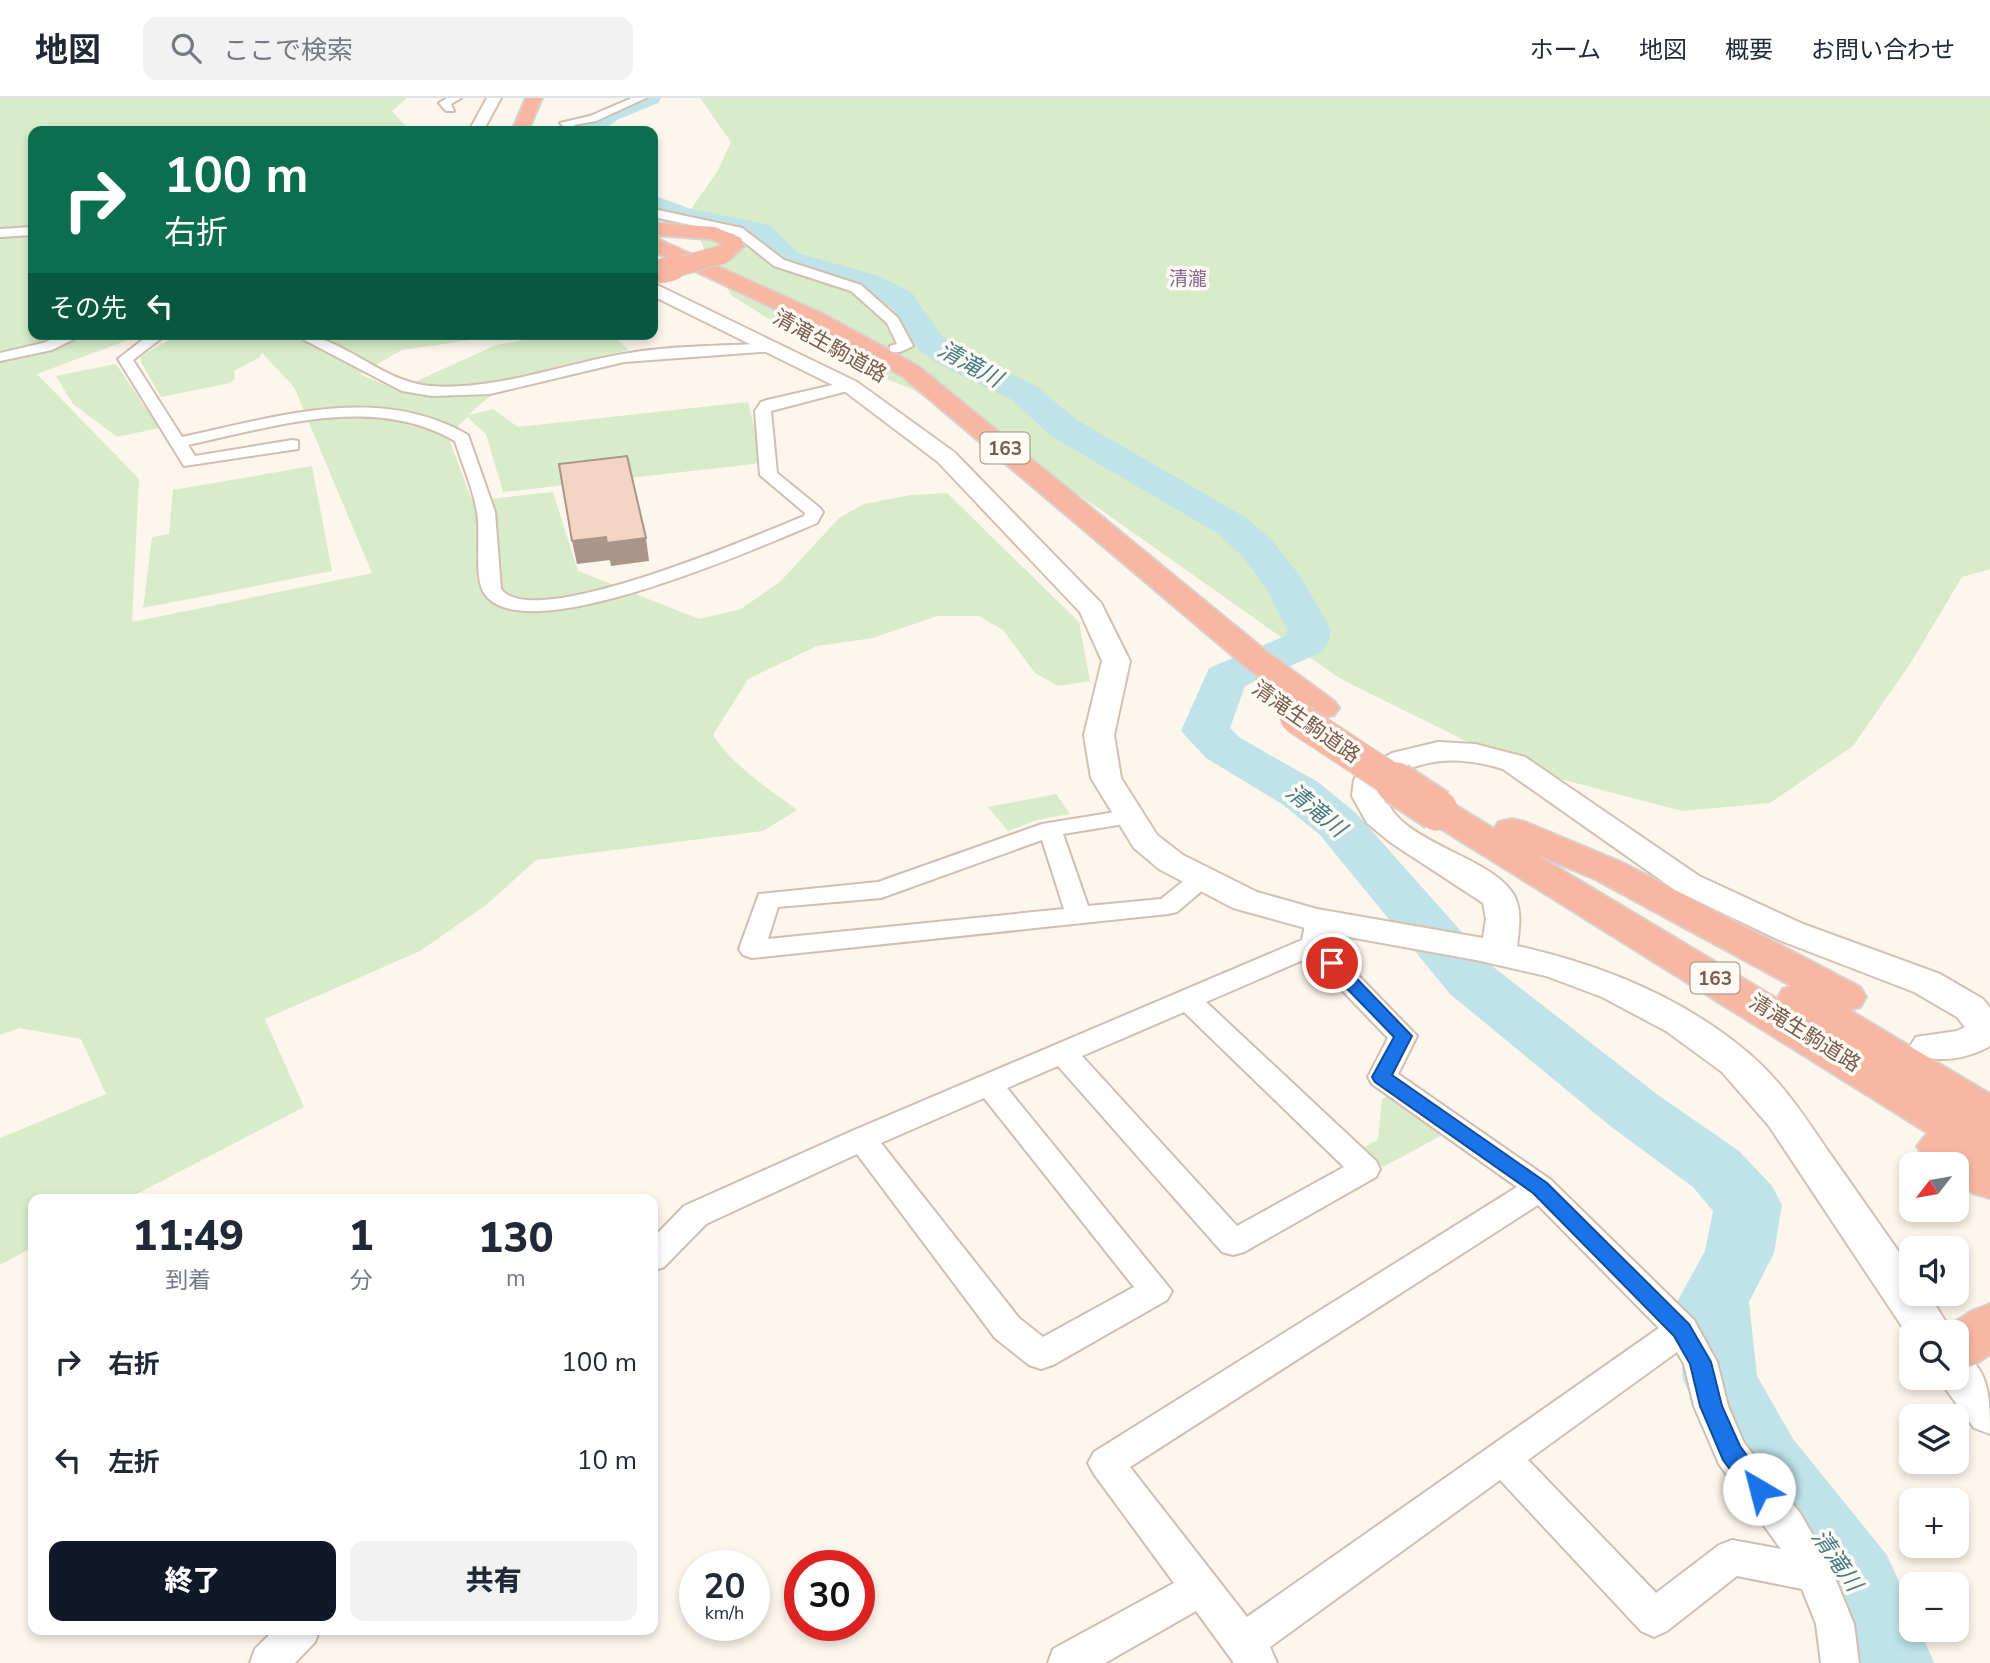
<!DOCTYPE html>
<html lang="ja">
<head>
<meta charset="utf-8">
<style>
  :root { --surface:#fff; --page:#f2f2f3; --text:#1f2937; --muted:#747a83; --line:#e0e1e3; --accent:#111827 }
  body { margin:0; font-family:"Nunito Sans","Noto Sans JP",sans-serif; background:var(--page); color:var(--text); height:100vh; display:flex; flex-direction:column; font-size:26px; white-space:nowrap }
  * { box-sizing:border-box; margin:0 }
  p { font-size:23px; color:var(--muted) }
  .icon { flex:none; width:38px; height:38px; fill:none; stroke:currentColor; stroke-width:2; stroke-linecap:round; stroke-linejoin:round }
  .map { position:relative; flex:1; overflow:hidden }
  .sheet { position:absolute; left:28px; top:1096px; width:630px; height:441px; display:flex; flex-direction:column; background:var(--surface); border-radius:14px; box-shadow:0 4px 10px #0003 }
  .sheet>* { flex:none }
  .banner { position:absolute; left:28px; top:28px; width:630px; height:214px; border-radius:14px; box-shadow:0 4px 10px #0003; background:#0b6e4f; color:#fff; overflow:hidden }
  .needle { width:46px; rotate:239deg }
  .buttons { position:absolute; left:1899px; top:1054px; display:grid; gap:14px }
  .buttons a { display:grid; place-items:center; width:70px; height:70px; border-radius:14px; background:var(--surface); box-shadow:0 4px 10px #0003; font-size:35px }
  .speed { position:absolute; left:679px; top:1452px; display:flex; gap:14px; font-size:35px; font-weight:700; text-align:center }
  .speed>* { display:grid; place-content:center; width:91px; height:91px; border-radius:50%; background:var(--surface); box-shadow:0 4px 10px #0003; line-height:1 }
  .speed small { font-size:18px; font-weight:400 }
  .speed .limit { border:10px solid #d22; background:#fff; color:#111 }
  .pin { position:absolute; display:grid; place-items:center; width:60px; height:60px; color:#fff; margin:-30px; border:4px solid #fff; border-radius:50%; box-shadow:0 2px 7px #0007 }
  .me { position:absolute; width:77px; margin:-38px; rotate:323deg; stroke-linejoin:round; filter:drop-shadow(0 0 5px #0008) }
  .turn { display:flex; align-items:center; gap:24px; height:147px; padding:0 21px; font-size:32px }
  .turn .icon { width:91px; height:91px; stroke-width:2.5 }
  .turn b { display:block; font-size:49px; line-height:60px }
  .then { display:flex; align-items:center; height:66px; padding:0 21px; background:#0003; gap:14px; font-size:26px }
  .eta { display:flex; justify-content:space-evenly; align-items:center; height:119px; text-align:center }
  .eta b { font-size:42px; font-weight:800; line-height:49px }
  .primary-button { display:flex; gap:14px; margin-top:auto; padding:14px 21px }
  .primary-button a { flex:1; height:80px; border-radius:14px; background:var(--accent); color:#fff; font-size:28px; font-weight:800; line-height:80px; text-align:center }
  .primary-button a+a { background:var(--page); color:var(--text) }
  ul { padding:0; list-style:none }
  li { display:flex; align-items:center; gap:21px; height:98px; padding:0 21px }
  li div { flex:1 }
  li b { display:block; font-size:26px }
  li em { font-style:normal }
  header { display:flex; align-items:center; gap:42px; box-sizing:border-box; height:98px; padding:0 35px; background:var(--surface); border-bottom:2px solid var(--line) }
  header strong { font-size:33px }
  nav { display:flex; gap:38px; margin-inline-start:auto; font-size:24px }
  .search { width:490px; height:63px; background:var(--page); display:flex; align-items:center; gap:18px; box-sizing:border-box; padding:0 24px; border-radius:14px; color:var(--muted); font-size:26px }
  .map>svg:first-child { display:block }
</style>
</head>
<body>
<header>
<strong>地図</strong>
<div class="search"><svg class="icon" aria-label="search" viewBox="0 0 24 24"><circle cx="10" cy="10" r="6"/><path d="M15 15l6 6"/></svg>ここで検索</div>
<nav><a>ホーム</a><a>地図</a><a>概要</a><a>お問い合わせ</a></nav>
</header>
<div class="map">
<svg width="1990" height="1565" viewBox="0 0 1990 1565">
  <rect width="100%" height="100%" fill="#fdf6ec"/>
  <path fill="#d8ecc9" d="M0,0h407l-15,13 18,20h-377v203h111l-107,40 102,105 -7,143 240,-49 -78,-186 -32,-34 -2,4 -26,14 1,8 -5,4 -69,14 -20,-35v-6l39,-22h308l-4,4 -82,12 -42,24 37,16 99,-45 34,-6 82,-4 17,15c-56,13 -119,21 -160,65l24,-6 25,18 230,-25 14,57 -8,5 -251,28 -17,-58 -19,-17 -19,19 24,65 81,-9 25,79 121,48 42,-10 40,-28 58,-63 25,-14 47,-9 36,-2 132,129 11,59 -32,5 -23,-13 -32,-43 -24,-14h-42l-64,22 -56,8 -69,33 -35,56c20,31 55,53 84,75l-34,21 -227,29 -50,45 -66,46 -155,68 39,88 -177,92h-94v48l-33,18v-127l106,-44 -25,-55 -62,-11 -19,7z
    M700,0h1290v471l-28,8 -52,87 -57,82 -83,57 -88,8 -160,-42 -183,-91 -242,-171 -185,-118 -80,-31 -100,-62 -27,-45 -16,-39 28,-40 14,-30z
    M116,266l43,64 -42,9 -44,-33 -17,-28z
    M312,368l20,105 -189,37 9,-71 17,-3 4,-44z
    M1056,696l14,20 -33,6 -29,11 -20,-24z
    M1390,996l54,40 -61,33 -21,-19 16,-8 4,-41z"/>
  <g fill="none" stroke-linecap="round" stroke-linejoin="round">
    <path fill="#bfe3e8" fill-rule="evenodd" d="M630,0h31l-3,5 -41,17 -14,11h-26l24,-21z
      M653,97l38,14 79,16 28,28 81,23 33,17 29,42 21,15 74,36 41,34 168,97 26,22 29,37 31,53 -3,14 -6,9 -77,34 -15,42 10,10 78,44 38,31 136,153 166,129 81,56 33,35 10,19 -8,48 -25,49 8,74 36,63 94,116 24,54v20h9l14,34h-86l-22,-55 -89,-119 -54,-109 -6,-78 28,-51 8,-40 -20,-24 -79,-58 -164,-135 -130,-159 -38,-31 -76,-46 -25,-27 28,-63 76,-32 2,-7 -22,-42 -22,-30 -26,-24 -166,-97 -39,-36 -74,-36 -20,-15 -28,-43 -33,-18 -79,-23 -27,-27 -77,-16 -21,-9z"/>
    <defs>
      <path id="street" d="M447,0h14l-10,6 3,7h-8l-7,-8z
        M632,0h14l-50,23 -22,4 7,6h-12l-9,-8 30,-7z
        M653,111l89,19 42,32 77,25 37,33 15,28 -13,6h-10v-6l7,-2 -10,-21 -36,-32 -77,-25 -40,-32 -81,-17z
        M33,129v8l-33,2v-8z
        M64,236h20l-32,16 -52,11v-8l43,-10z
        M150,236h17l-34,26 49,77c94,-20 197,-54 286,-2l27,77 6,77c32,44 256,-54 303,-73l1,-3 -45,-38 -5,-64 6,-9 6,-2 83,-19 8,5 -3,3 -84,22 6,62 43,35 3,4 -6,11c-53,22 -300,133 -334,68 -9,-17 -2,-58 -6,-79 -4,-24 -15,-48 -22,-71 -82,-48 -182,-14 -267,4l7,11 97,-16 6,1v8l-114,17 -66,-107z
        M293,236c49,0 87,48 137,52 66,5 128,-21 193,-32 49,-9 103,-8 153,-11l7,4 -7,4 -152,11 -134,32 -58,2 -30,-5z
        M1128,712l8,2 4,5 -4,5 -73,12 25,72 73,-7 31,-25h18l3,5 -3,5 -33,28 -9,2 -416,44 -9,-3 -4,-6 20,-55 119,-12 164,-58zM1042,742l22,69 -296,30 10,-32 103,-9z
        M1316,814l9,2 4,6 -2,23 90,93 -19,38 153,106 143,140 23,42 11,44 16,37 56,70 28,48 26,63 5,39h-38l-5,-39 -14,-35 -65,-13 -70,55 -13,6 -13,-6 -141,-151 -230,167 7,16h-43l-38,-52 -91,52h-57l5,-14 121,-66 -80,-109 -6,-11 6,-11 423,-265 -145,-103 -4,-7 20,-39 -78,-81 -104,45 170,159 4,8 -4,8 -132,75 -11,3 -11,-3 -164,-186 -51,22 165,203 -5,9 -114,65 -12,4 -12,-4 -34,-27 -138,-184 -151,70 -42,43 -11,4v-33l31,-32 168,-75 450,-191 5,-26zM1184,914l160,155 -107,59 -155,-170zM984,1000l150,189 -91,50 -24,-19 -138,-175zM1538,1107l121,123 -412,289 -117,-150zM1677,1254l7,12 10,42 25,58 62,85 -49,-9 -13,5 -63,48 -128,-133z
        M275,1531h45l-5,13 -20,21h-45l5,-14z"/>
      <path id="secondary" d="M487,0h14l-18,33h-14z
        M653,185l204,99 97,70 147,151 29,58 -16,74 7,43 36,57 26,20 74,37 60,17 166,29 3,-19 -3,-16 -93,-61 -23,-19 -15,-27 2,-16 4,-7 34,-20 46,-11 37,2 50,13 174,119 104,48 137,50 43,25 7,9v38c-23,13 -50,17 -74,9l-6,-9 6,-9 41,-6 8,-4 -8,-10 -43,-25 -135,-52 -104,-50 -172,-121c-43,-13 -81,-13 -119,14 -3,59 108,69 131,114 7,16 4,32 2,49 82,18 165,51 230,106 33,27 58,65 81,99 28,39 55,79 83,118v24h17l24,39h-41v8l-142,-214 -47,-54 -56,-41 -64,-34 -56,-21 -70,-16 -160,-29 -83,-23 -74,-39 -25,-21 -43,-70 -7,-43 18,-74 -22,-49 -142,-150 -95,-72 -190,-94z
        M1956,1252c34,15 34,48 34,84l-16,-6 -37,-51h19z"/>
      <path id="highway" d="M526,0h16l-14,33h-16z
        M653,125l62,4 26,11 3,8 -13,12h-14l-3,-4 9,-9 -12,-6 -58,-4z
        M653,139l172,78 93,51 349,286 67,49 5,7 -5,7 -12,3 -12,-3 -65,-49 -343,-290 -93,-51 -156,-74z
        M1437,701l13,3 44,27 5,-7 13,-3 13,3 98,41 237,124 6,10 -6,10 -11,3 141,84v104l-17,-5 -17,-12v-17c-20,0 -29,1 -39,-18l11,-13 -504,-315 -5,-8 5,-8zM1535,756l60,25 197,107 -9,3 -6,10z
        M1990,1206v50l-16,11 -18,6v-39h-16l32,-21z"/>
    </defs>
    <use href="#street" stroke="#d1beb0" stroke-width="4"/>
    <use href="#secondary" stroke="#d6c0b0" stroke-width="4"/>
    <use href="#highway" stroke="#dad1cd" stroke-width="4"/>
    <use href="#street" fill="#fff" fill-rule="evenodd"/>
    <use href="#secondary" fill="#fff" fill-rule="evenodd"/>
    <use href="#highway" fill="#f7b7a3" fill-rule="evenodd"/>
    <defs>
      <path id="highway-bridge-far3" d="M667,172l57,-16"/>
      <path id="highway-bridge-far2" d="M662,173l11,-3"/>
      <path id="highway-bridge-far1" d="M1296,619l103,68"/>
      <path id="highway-bridge" d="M1396,685l41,27"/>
    </defs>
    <use href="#highway-bridge-far3" stroke="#dad1cd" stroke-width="20" stroke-linecap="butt"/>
    <use href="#highway-bridge-far2" stroke="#dad1cd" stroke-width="25" stroke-linecap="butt"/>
    <use href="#highway-bridge-far1" stroke="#dad1cd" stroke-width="34" stroke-linecap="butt"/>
    <use href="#highway-bridge" stroke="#dad1cd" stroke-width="45" stroke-linecap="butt"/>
    <use href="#highway-bridge-far3" stroke="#f7b7a3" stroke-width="18"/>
    <use href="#highway-bridge-far2" stroke="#f7b7a3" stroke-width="24"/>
    <use href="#highway-bridge-far1" stroke="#f7b7a3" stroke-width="32"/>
    <use href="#highway-bridge" stroke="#f7b7a3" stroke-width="41"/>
  </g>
  <path fill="#aa9588" d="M606,439l4,23 -33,4 -5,-23z
    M646,440l3,23 -38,5 -4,-23z"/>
  <path fill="#f3d5c3" stroke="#aa9588" stroke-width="2" d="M627,358l19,82 -39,5 -1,-6 -34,4 -13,-77z"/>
  <path fill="#1a73e8" stroke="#114b97" stroke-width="2" d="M1332,859l6,2 74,77 -20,39 155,108 142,141 22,38 11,44 18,40 31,43 -4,8 -8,3 -8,-3 -28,-37 -23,-54 -10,-42 -16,-28 -141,-143 -158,-111 -3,-5 22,-40 -68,-70 -3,-4z"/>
  <g text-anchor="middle" stroke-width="7" stroke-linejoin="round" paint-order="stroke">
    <g font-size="19" fill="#846695" stroke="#fffaf3">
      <text x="1188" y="187">清瀧</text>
    </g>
    <g fill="#fffaf3" stroke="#a28b7f" stroke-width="2">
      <rect x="980.5" y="334.5" width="49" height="31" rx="5"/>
      <rect x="1690.5" y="864.5" width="49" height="31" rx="5"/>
    </g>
    <g font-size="19" font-weight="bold" fill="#7a5c4d">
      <text x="1005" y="357">163</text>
      <text x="1715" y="887">163</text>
    </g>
    <g font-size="21" fill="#7a5c4d" stroke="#fffaf3">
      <text transform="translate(830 248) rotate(29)" y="7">清滝生駒道路</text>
      <text transform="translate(1306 624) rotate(35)" y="7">清滝生駒道路</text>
      <text transform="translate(1805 935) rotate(32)" y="7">清滝生駒道路</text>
    </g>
    <g font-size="23" font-style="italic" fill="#437c86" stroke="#fffaf3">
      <text transform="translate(970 266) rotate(29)" y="8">清滝川</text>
      <text transform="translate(1316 712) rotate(39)" y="8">清滝川</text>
      <text transform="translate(1837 1462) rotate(55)" y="8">清滝川</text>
    </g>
  </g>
</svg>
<div class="buttons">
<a><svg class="needle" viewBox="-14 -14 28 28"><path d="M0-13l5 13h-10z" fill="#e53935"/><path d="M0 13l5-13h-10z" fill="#747a83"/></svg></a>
<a><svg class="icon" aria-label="sound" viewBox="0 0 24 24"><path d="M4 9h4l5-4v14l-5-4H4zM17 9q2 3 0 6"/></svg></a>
<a><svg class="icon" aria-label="search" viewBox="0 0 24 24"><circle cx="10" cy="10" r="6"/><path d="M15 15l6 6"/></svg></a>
<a><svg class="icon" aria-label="layers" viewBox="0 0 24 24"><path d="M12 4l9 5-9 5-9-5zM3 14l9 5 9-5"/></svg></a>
<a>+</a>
<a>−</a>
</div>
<div class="speed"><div>20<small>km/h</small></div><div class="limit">30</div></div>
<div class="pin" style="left:1332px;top:865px;background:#d93025"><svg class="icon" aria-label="arrive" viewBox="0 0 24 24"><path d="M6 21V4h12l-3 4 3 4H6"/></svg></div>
<svg class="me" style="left:1759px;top:1391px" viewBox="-20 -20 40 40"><circle r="19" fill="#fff"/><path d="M0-13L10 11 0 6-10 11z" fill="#1a73e8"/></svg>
<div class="banner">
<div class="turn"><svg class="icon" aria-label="right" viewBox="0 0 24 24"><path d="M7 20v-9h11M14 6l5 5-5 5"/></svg><div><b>100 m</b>右折</div></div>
<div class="then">その先<svg class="icon" aria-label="left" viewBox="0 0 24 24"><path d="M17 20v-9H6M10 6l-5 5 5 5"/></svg></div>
</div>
<section class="sheet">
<div class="eta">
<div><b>11:49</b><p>到着</p></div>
<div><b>1</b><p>分</p></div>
<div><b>130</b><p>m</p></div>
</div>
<ul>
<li><svg class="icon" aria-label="right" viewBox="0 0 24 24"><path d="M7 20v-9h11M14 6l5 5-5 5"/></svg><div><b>右折</b></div><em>100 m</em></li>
<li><svg class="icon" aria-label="left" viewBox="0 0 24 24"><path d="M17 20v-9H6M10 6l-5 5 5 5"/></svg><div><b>左折</b></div><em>10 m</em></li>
</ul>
<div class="primary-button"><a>終了</a><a>共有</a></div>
</section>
</div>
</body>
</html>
